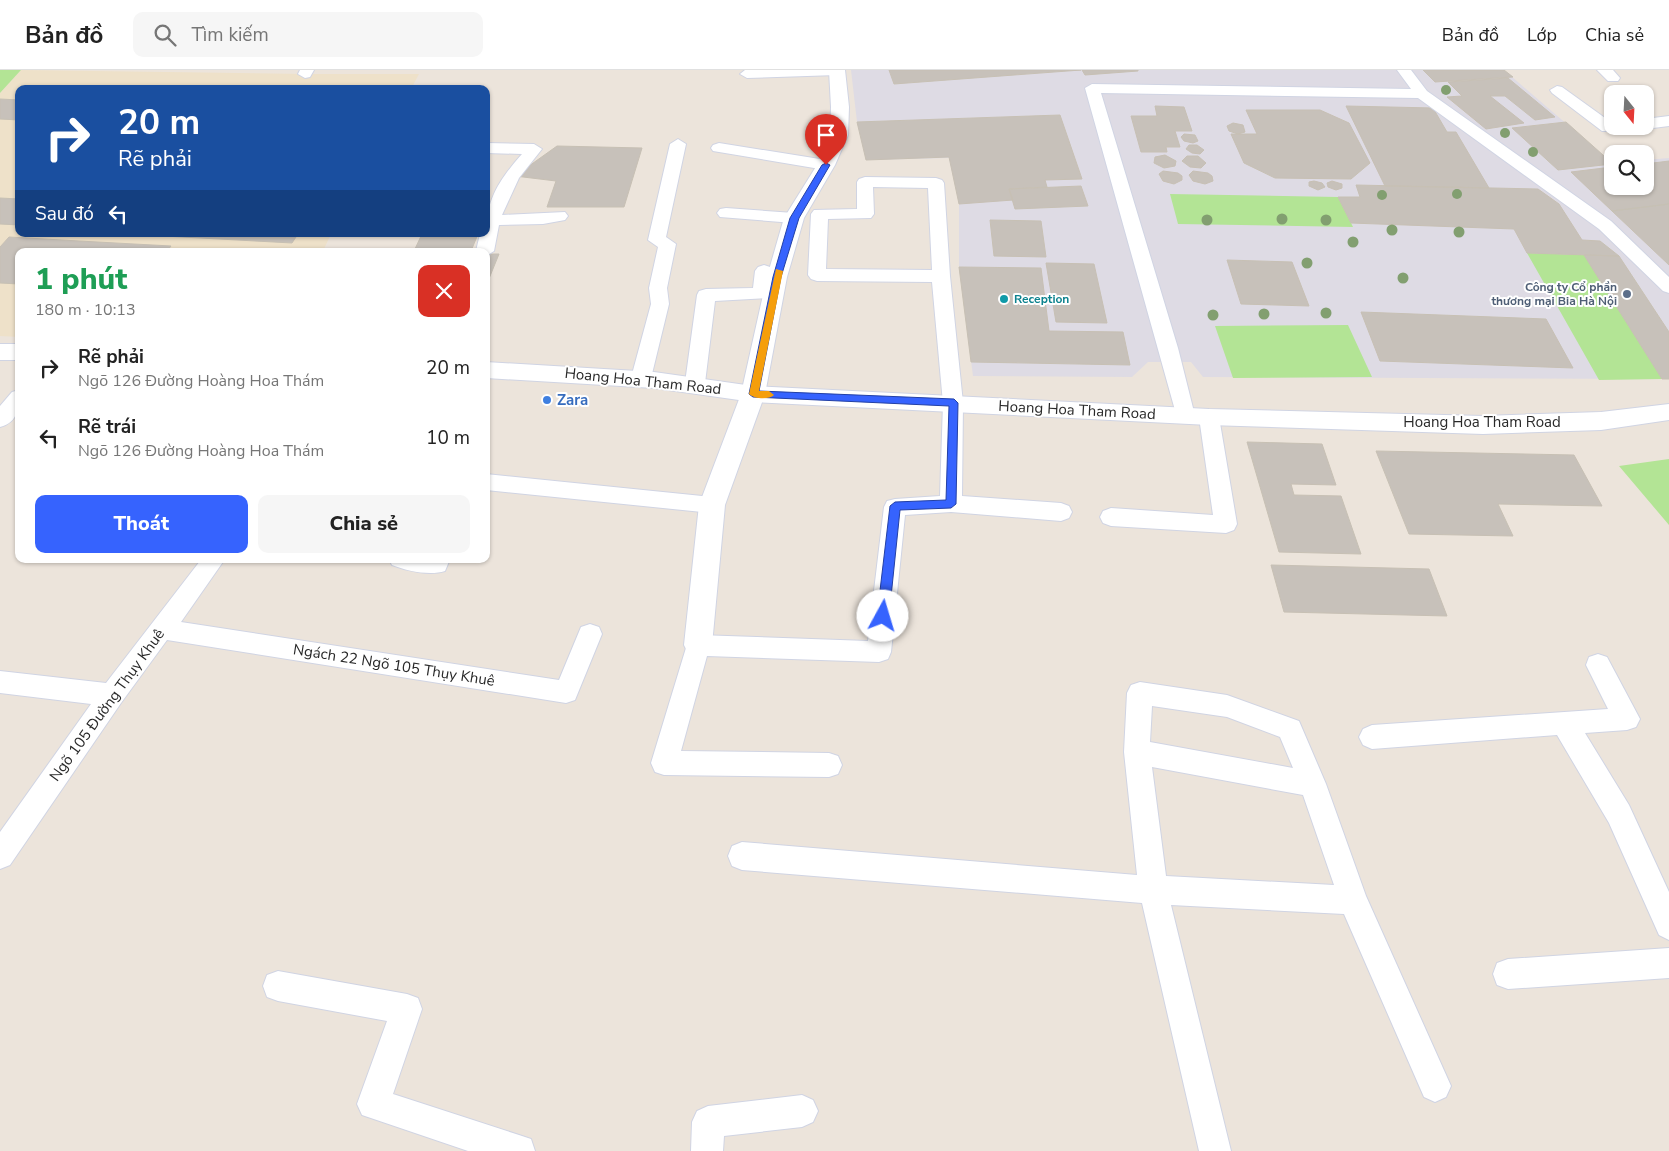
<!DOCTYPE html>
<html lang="vi">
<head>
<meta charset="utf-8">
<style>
  :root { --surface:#fff; --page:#f6f6f6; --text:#222; --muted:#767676; --line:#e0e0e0; --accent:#3663fe }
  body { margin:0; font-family:"Nunito Sans",sans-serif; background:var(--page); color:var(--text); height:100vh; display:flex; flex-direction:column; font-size:19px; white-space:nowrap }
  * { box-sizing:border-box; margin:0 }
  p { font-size:16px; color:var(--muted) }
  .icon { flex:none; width:28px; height:28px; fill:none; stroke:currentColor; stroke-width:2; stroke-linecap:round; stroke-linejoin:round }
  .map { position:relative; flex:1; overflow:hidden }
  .sheet { position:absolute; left:15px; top:178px; width:475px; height:315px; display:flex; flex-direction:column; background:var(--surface); border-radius:10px; box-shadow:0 1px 4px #0004 }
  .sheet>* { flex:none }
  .hud { position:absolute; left:15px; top:15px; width:475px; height:152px; border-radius:10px; box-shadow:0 1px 4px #0004; background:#1a4fa0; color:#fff; overflow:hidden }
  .needle { width:32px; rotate:162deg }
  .controls { position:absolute; left:1604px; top:15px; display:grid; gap:10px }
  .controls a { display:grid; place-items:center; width:50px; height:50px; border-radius:10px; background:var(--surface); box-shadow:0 1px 4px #0004; font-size:25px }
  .pin { position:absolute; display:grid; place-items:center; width:42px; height:42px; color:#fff; margin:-51px -21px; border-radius:50% 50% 50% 0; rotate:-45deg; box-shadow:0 0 5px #0007 }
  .pin .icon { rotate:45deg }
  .me { position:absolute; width:55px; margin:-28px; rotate:6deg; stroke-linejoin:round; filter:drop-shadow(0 0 4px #0008) }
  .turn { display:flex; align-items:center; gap:18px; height:105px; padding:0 20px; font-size:22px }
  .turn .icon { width:65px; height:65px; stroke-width:2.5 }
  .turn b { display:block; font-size:35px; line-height:42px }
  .then { display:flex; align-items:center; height:48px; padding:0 20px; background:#0003; gap:10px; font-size:19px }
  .round { display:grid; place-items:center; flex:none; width:52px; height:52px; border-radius:10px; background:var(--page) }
  .summary { display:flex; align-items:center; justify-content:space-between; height:85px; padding:0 20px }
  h1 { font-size:30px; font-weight:800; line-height:38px; color:#1e9e55 }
  .action { display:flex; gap:10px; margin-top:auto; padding:10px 20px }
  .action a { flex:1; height:58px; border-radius:10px; background:var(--accent); color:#fff; font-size:20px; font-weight:800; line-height:58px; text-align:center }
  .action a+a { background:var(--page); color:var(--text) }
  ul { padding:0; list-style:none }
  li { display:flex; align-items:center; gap:15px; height:70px; padding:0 20px }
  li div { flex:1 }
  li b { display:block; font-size:19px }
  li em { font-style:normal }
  header { display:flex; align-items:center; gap:30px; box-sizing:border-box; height:70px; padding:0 25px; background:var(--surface); border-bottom:1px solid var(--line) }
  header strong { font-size:24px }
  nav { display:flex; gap:28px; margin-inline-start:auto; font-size:18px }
  .search { width:350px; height:45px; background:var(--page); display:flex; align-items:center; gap:12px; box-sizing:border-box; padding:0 18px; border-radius:10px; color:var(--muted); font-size:19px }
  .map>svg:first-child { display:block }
</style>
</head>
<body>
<header>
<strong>Bản đồ</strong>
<div class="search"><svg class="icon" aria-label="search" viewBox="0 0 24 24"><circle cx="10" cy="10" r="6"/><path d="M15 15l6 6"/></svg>Tìm kiếm</div>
<nav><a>Bản đồ</a><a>Lớp</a><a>Chia sẻ</a></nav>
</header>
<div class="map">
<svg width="1669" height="1081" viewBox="0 0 1669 1081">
  <rect width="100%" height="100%" fill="#ece4db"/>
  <path fill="#dedbe4" d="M851,0h653l108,93v23h33v-26l24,-2v221l-466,-2 -12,-15h-43l-16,15 -159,-1 -14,-109v-63l-10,-46 -83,2 -9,-38z"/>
  <path fill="#eee1c9" d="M21,0l284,4h114l-8,15h-392v145h312l-8,17h-304v86l-19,-1v-243z"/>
  <path fill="#b3e495" d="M0,0h21l-21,23z
    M1170,124l168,3 15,30 -175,-3z
    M1527,183l57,2 78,124 -63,1z
    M1348,255l24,52 -139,1 -18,-52z
    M1669,389v66l-50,-59z"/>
  <path fill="#c7c1ba" stroke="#c7c0b4" d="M889,0h192l-187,14z
    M1082,0h56v1l-53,4z
    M1423,0h81l9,7 -78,5z
    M1508,8l47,39 -20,3 -30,-24h-15l34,27 -38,6 -39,-32 15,-1 -14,-14z
    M0,29l19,1v20l-19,-1z
    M1155,36l29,1 8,24h-17l5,16h-14l1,5h-26l-10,-36h26z
    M1346,36l87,2 14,24h9l33,56 -104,-2z
    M1246,40h74l29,13 21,40 -19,16 -76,-1 -31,-15 -13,-29h26z
    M1060,45l22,64 -37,1 2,7 -38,2 4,11 -54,4 -10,-47 -83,3 -9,-38z
    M1566,52l46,41v1l-54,6 -46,-42z
    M1233,53l10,2 2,7 -7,2 -9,-3 -2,-5z
    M1184,64l11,1 3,6 -5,2 -9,-2 -3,-4z
    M1189,75h8l7,5 -4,4 -8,-1 -6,-4z
    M557,76l85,2 -18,59h-77l9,-26 -41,-5z
    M1165,85l11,6 -1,5 -11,2 -10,-5 1,-6z
    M1187,86h11l8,7 -5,5 -11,-1 -8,-6z
    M1669,91v43l-57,7 -41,-39 41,-5v19h33v-22z
    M1163,101l15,2 4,3v4l-8,4 -11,-3 -4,-7z
    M1193,101l15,2 4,3 1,5 -8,3 -12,-3 -4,-6z
    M1314,111l8,2 3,4 -7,3 -9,-4v-4z
    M1332,111l10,3v4l-6,2 -8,-3 -1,-4z
    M1356,115l182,4 21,15 23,36 18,1 19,15 -92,-3 -13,-24 -163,-6 -13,-26h22z
    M1081,116l7,20 -73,3 -6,-20z
    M0,128l19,1v26l-19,-1z
    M1669,134v61l-57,-54z
    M990,150l51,1 5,36 -52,-1z
    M127,164h171l-6,9z
    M422,164h56l-7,17h-57z
    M9,167l70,4 92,5 -4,5h-148v33l-19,-1v-36z
    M486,184h13l-13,32z
    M1584,185l35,1 50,76v47h-7z
    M1227,190l65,2 17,44 -68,-2z
    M1046,193l48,1 13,59 -51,-1z
    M959,197l82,1 8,63 74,1 7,33 -159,-3z
    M1361,242l185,7 27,49 -193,-7z
    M1247,372l75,2 14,41 -45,-1 3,11 47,1 20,58 -82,-2z
    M1376,381l198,4 28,51 -104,-2 15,32 -104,-2z
    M1271,495l158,4 18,47 -163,-4z"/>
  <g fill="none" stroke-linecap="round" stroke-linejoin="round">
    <defs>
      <path id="lane" d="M300,0h14l-4,7 -5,1 -7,-4z
        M745,0h99v1l-7,4 -90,3 -7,-4z
        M1397,0h14l16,21 184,130 58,56v16l-6,-2 -64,-62 -181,-131 -317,-5 77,255 17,68 -3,5 -7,2 -7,-2 -93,-333 7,-4 319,5z
        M1597,0h16l7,8 -2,3h-10z
        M1557,16l5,1 50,36v3h22l-8,5h-24l-50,-38 -2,-3z
        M1669,46v10l-24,3 -6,-3h6v-7z
        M678,69l8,5 -20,93 10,7 -9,44 2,16 -18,74 -3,5 -7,2 -7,-2 -3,-5 20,-74 -2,-16 9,-41 -10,-7 22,-96z
        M486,73l48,1 8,5 -23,29 -17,37 63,-3 3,4 -3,4 -22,4 -44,1 -5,26 -8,5v-5h-10l4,-17h6c0,-35 14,-55 36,-80l-36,-1z
        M719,73l107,17 8,5 -8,5 -113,-19 -2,-3 2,-3z
        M865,107l71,1 6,2 2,3 6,93 13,127 -1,93 99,7 8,3 3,6 -3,6 -8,3 -110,-9 -46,3 -14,137 -3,7 -9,3 -172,-6 -26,95 148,2 9,3 4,9 -4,9 -9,3 -165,-2 -9,-3 -4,-9 38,-125 9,-3 170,6 16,-134 3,-6 8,-2 45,-3 3,-93 -11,-121 -115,-1 -6,-2 -3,-4 3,-61 3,-4 43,-1v-27l2,-3zM873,117l55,1 4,82 -106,-1 2,-50 43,-1 3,-4z
        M726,138l68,5 6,1 3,4 -3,4 -6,1 -74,-6 -3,-4 3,-4z
        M764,195l6,2c5,7 3,24 -2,31l-53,3 -10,82 -3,5 -7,2 -7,-2 -3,-5 12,-88 2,-4 7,-2 47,-1 2,-17 3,-4z
        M19,320c0,17 0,32 -19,37v-21l12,-14z
        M1209,340l7,2 3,5 18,107 -3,6 -8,3 -115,-7 -8,-3 -3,-6 3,-6 8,-3 102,7 -14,-98 3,-5z
        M486,404l226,23 8,2 3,6 -3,6 -8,2 -226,-23z
        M199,489h26l-44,63 378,58 22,-53 9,-3 9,3 3,7 -27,66 -9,3 -399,-63 -46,63 -111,162 -10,4v-37l91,-128 -91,-11v-22l106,12 94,-122z
        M389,489h61l-5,12c-15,5 -38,0 -53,-6z
        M1598,584l9,3 33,62 -4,8 -9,3 -42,3 44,72 40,87v48l-10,-5 -50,-112 -52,-88 -185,14 -9,-4 -4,-8 4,-8 9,-4 236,-16 -22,-44 3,-8z
        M1140,612l87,13 72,26 27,63 40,112 85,190 -5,11 -11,5 -11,-5 -80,-183 -173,-9 60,246h-32l-57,-248 -400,-33 -10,-4 -4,-10 4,-10 10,-4 395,33 -13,-123 3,-59 4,-8zM1152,636l75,11 53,20 13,31 -143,-26zM1152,697l151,28 31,90 -168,-9z
        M1669,878v30l-161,11 -11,-4 -4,-11 4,-11 11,-4z
        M278,901l129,23 11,4 4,11 -29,85 126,41 12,4 4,12h-67l-106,-36 -5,-11 30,-83 -109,-20 -11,-4 -4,-11 4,-11z
        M802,1025l11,5 5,11 -5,11 -11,5 -78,9 -1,15h-32l1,-29 5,-11 11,-5z"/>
      <path id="street" d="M829,0h16l4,37 -1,28 -13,30 -31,53 -17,59 -22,117 -40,111 -13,140 -4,8 -10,4 -10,-4 -4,-8 15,-140 42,-111 26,-117 17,-59 33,-53 13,-30 1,-28z"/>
      <path id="secondary" d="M0,274h19v16h-19z
        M486,292l168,10 99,14 456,23 274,7 118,-4 68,-8v16l-68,10 -118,4 -274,-9 -456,-23 -99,-14 -168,-10z"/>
    </defs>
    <use href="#lane" stroke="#d0d4e3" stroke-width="2"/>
    <use href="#street" stroke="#d0d4e3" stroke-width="2"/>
    <use href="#secondary" stroke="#d0d4e3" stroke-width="2"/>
    <use href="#lane" fill="#fff" fill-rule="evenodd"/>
    <use href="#street" fill="#fff" fill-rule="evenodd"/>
    <use href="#secondary" fill="#fff" fill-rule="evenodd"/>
  </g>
  <g fill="#829f70">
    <circle cx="1446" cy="20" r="5"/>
    <circle cx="1505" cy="63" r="5"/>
    <circle cx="1533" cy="82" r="5"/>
    <circle cx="1457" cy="124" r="5"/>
    <circle cx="1382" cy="125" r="5"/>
    <circle cx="1282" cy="149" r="5.5"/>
    <circle cx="1207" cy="150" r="5.5"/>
    <circle cx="1326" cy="150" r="5.5"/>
    <circle cx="1392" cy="160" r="5.5"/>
    <circle cx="1459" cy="162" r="5.5"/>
    <circle cx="1353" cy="172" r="5.5"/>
    <circle cx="1307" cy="193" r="5.5"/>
    <circle cx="1403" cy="208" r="5.5"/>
    <circle cx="1326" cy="243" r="5.5"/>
    <circle cx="1264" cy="244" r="5.5"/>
    <circle cx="1213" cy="245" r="5.5"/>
  </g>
  <path fill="#3663fe" stroke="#2340a5" d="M826,93l4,2 -31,53 -18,59 -22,114 195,8 4,4 -2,101 -5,4 -51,2 -11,106 -6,4 -6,-4 13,-110 5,-4 51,-2 3,-94 -196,-9 -4,-3 24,-117 17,-59 32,-53z"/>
  <path fill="#f59e0b" d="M776,199l7,2 -24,120h10l5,4c-5,5 -20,4 -25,-1z"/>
  <circle fill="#5c6f8a" stroke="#fff" stroke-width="2" cx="1627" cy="224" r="5"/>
  <circle fill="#0f9aa8" stroke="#fff" stroke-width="2" cx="1004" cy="229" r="5"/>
  <circle fill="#3f7fe0" stroke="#fff" stroke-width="2" cx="547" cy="330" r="5"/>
  <g text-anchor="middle" stroke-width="4" stroke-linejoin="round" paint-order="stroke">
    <g font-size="12" font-weight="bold" fill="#4e5e75" stroke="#fff" text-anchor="end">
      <text x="1617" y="221">Công ty Cổ phần<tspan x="1617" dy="14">thương mại Bia Hà Nội</tspan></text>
    </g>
    <g font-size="12" font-weight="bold" fill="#0d838f" stroke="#fff" text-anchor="start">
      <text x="1014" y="233">Reception</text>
    </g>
    <g font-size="15" fill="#292929" stroke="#fff">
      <text transform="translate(643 311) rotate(6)" y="5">Hoang Hoa Tham Road</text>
      <text transform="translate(1077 340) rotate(3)" y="5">Hoang Hoa Tham Road</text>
      <text x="1482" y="357">Hoang Hoa Tham Road</text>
      <text transform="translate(394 595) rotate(9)" y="5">Ngách 22 Ngõ 105 Thụy Khuê</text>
      <text transform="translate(107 635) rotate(-54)" y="5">Ngõ 105 Đường Thụy Khuê</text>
    </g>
    <g font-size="15" font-weight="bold" fill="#366cbe" stroke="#fff" text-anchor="start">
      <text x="557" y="335">Zara</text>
    </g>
  </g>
</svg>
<div class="controls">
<a><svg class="needle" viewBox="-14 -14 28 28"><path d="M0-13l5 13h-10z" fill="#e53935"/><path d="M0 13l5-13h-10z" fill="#767676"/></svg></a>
<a><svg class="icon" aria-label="search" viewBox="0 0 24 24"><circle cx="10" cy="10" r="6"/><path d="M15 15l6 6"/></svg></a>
</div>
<div class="pin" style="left:826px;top:95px;background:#d93025"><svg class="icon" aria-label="arrive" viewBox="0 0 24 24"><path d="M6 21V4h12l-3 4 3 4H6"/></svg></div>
<svg class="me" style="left:883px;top:546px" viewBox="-20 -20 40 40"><circle r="19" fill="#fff"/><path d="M0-13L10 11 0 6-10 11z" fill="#3663fe"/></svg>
<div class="hud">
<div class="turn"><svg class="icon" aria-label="right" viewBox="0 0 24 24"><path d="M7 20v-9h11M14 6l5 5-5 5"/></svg><div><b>20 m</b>Rẽ phải</div></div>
<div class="then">Sau đó<svg class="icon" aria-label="left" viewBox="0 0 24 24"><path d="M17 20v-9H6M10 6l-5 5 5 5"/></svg></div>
</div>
<section class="sheet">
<div class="summary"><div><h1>1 phút</h1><p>180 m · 10:13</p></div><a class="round" style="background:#d93025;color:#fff"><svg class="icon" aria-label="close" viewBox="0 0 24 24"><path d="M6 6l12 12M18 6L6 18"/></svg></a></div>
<ul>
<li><svg class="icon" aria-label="right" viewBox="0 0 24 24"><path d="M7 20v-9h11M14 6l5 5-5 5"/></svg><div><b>Rẽ phải</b><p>Ngõ 126 Đường Hoàng Hoa Thám</p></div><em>20 m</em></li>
<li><svg class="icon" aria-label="left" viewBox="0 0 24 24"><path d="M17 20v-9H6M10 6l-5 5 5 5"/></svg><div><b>Rẽ trái</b><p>Ngõ 126 Đường Hoàng Hoa Thám</p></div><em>10 m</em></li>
</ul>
<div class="action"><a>Thoát</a><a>Chia sẻ</a></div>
</section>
</div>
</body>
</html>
